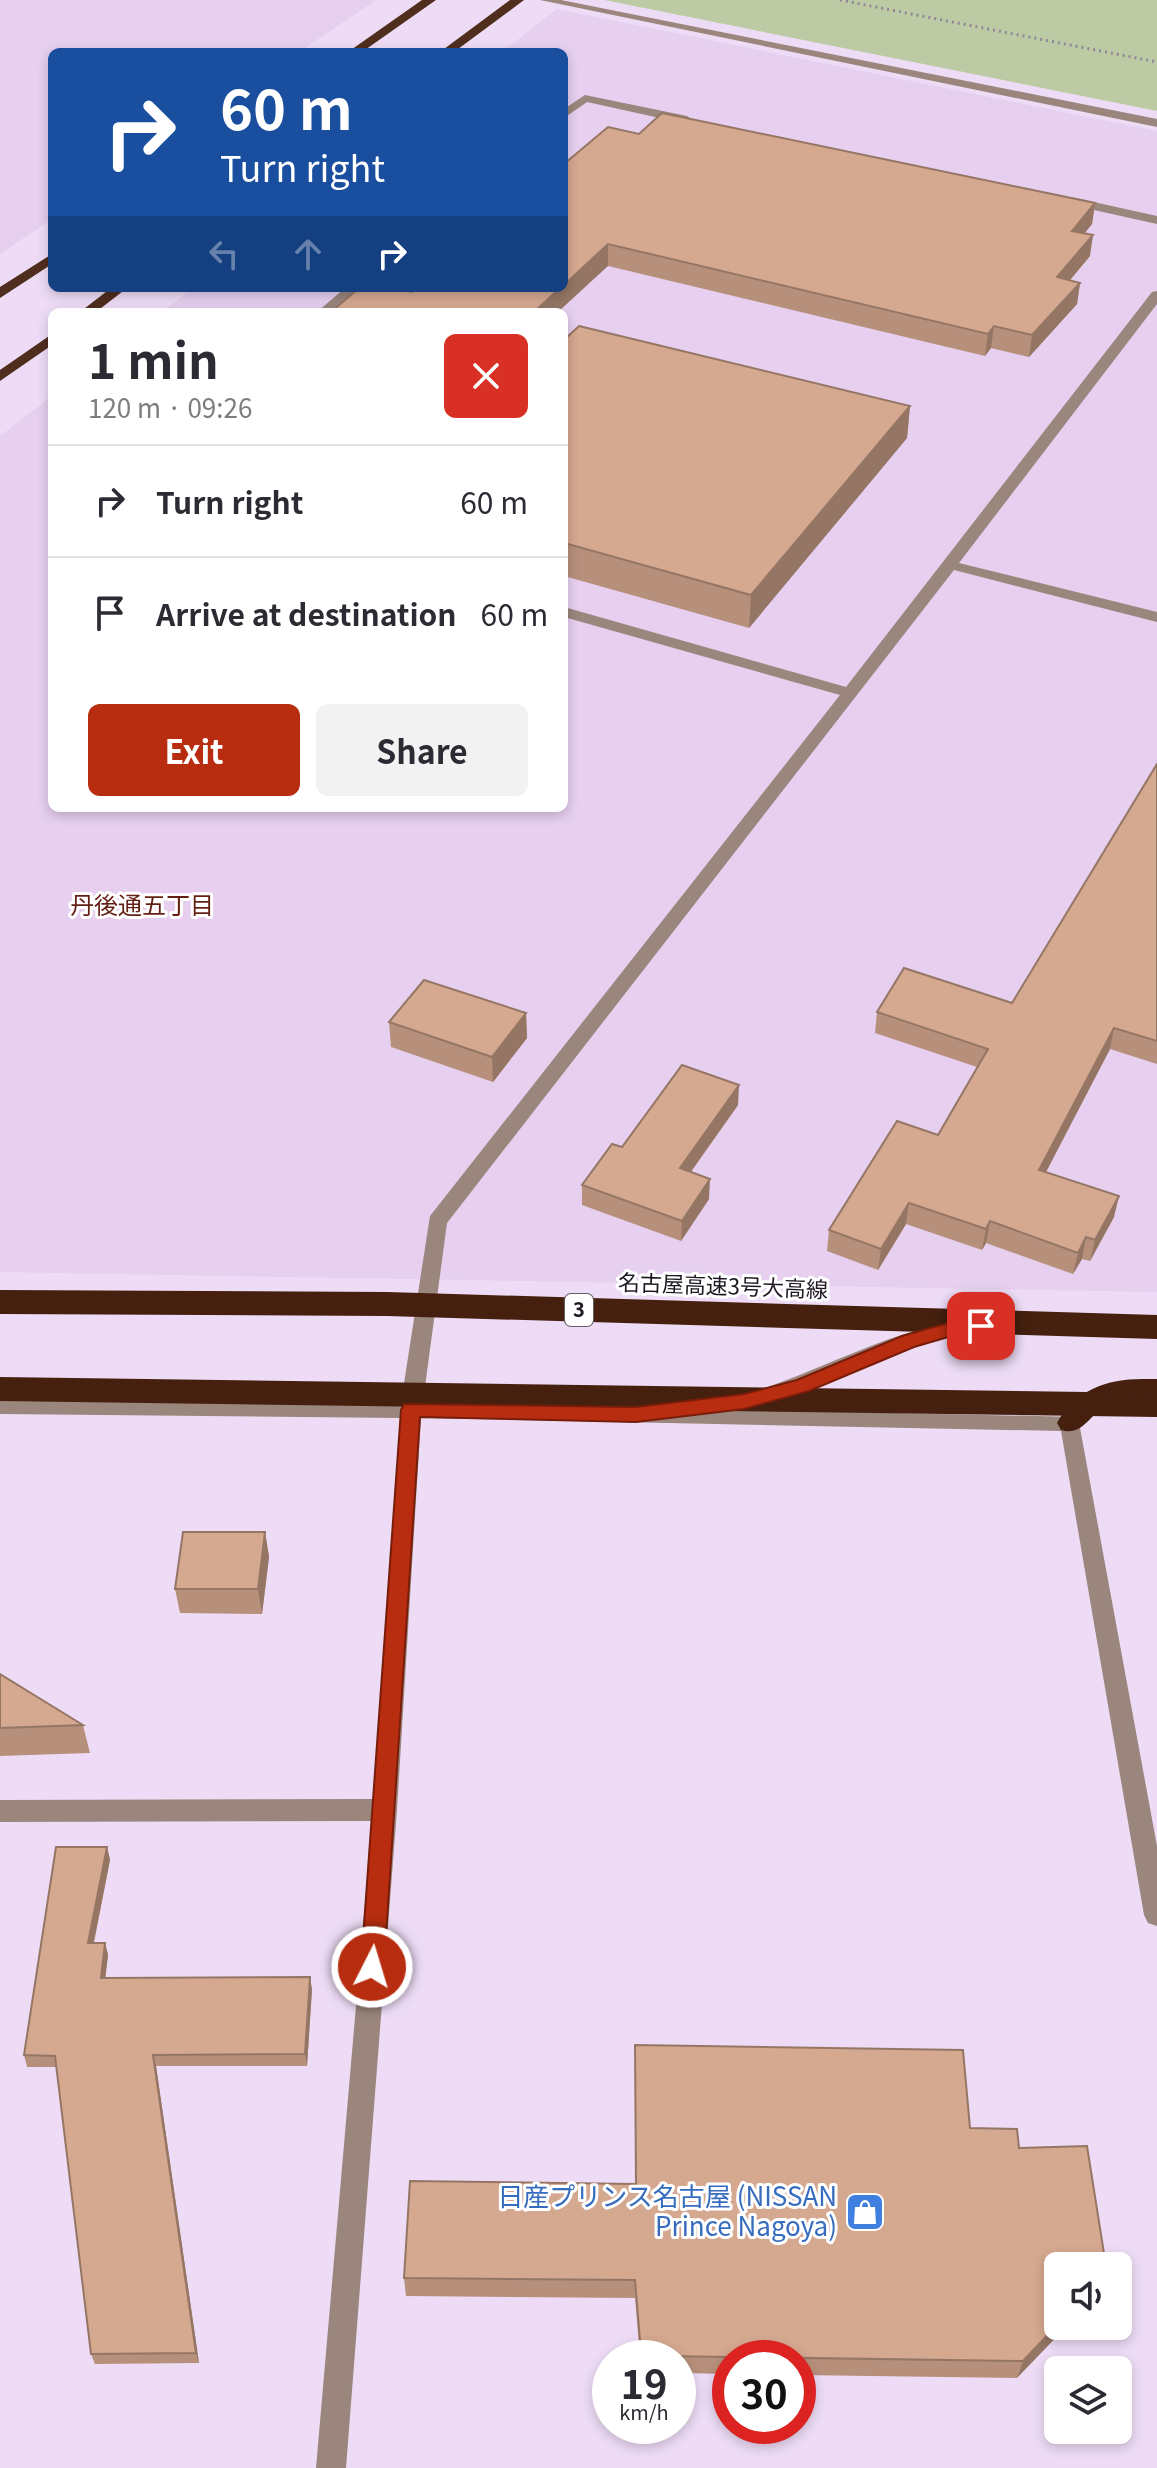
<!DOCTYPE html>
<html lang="en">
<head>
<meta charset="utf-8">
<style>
  :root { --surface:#fff; --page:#f2f2f3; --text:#2b2b33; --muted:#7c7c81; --line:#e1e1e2; --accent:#b82d10 }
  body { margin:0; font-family:Georgia,"Noto Sans JP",serif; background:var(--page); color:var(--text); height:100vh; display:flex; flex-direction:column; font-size:30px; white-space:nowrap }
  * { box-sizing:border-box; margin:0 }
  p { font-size:26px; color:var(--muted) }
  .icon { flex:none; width:44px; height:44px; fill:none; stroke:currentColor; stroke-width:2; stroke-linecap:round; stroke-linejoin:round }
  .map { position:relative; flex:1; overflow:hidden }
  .side { position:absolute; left:48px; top:308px; width:520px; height:504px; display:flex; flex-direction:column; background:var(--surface); border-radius:12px; box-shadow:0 4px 12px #0003 }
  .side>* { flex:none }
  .hud { position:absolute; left:48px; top:48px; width:520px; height:244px; border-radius:12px; box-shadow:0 4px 12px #0003; background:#1a4fa0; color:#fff; overflow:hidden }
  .controls { position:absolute; left:1044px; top:2252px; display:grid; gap:16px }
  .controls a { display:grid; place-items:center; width:88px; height:88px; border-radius:12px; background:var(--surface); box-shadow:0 4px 12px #0003; font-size:40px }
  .speed { position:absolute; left:592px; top:2340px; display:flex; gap:16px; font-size:40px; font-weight:700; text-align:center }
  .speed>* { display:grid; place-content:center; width:104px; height:104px; border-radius:50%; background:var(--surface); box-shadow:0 4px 12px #0003; line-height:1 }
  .speed small { font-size:20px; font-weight:400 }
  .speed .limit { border:12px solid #d22; background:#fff; color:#111 }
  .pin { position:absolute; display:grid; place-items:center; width:68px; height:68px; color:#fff; margin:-34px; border-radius:16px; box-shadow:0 4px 12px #0006 }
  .me { position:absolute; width:88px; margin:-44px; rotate:5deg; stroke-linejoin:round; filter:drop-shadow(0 0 6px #0008) }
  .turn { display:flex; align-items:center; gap:28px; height:168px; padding:0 40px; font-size:36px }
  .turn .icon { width:104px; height:104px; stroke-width:2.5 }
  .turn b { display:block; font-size:56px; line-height:68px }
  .lanes { display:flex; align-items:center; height:76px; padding:0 40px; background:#0003; justify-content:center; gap:40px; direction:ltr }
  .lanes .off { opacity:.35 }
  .round { display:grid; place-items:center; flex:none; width:84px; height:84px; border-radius:12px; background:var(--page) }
  .overview { display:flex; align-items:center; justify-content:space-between; height:136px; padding:0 40px }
  h1 { font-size:48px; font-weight:700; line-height:60px }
  .action { display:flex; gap:16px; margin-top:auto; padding:16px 40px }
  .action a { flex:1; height:92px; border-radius:12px; background:var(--accent); color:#fff; font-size:32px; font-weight:700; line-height:92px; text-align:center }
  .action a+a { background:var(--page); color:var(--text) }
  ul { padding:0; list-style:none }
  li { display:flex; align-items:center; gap:24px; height:112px; padding:0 40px; border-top:2px solid var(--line) }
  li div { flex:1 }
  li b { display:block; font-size:30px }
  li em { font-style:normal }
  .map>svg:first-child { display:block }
</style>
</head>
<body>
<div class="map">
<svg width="1157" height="2468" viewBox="0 0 1157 2468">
  <rect width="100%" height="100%" fill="#eedcf6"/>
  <path fill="#e6cfef" d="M0,0h376l-77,52h-247v167l-52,35z
    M557,9l600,122v1161l-1157,-20v-836l52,-40v412h512v-496h-402l31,-24h371v-236h-62z"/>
  <path fill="#bdcba4" d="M604,0h553v111z"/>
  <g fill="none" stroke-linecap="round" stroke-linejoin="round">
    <path stroke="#938699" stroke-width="3" stroke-dasharray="2 4" stroke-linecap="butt" d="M840,0l317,62"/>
    <path fill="#9a867d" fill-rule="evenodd" d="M585,95l102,21 6,4 -6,4 -100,-22 -23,16v-9z
      M1071,197l86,19v8l-90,-20v-6z
      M345,288h14l-27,24h-15z
      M1157,291v13l-198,259 198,49v10l-203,-52 -507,653 -25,186 -3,6h-16l-3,-6 30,-193 410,-521 -276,-78v-10l282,80 306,-395z"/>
    <path fill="#9a867d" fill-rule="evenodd" d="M540,0h21l596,119v8z
      M966,1319l7,3 3,5 -3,5 -54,12 -153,60 -7,-2 -4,-6 4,-6c69,-23 133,-60 207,-71z
      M0,1398l411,4 667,15 79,429v80l-9,-3 -4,-8 -83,-484 -640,-13 -24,392 -51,658h-30l56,-647 -372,1v-22l374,-1 26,-381 -400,-4z"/>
    <path fill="#502e1e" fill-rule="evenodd" d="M422,0h14l-74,52h-14z
      M510,0h14l-70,52h-14z
      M52,254v10l-52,34v-11z
      M111,288h16l-31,24h-16z
      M52,334v11l-52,36v-11z"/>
    <path fill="#45200f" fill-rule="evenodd" d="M1142,1379h15v20c-14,-1 -31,-3 -44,2 -21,7 -28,37 -52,29l-4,-7c18,-33 50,-44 85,-44z"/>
    <path stroke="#45200f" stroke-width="24" d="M0,1302l387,2 770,23
      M0,1389l1157,16"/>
  </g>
  <path fill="#b7907c" d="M639,134l456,69 -3,21 -7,9 5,23 -20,24 10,3 -3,21 -48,53 -38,-9 -6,8 -377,-90 -196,26z
    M564,340l346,66 -3,32 -158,190 -185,-52z
    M1157,764v300l-47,-15 -64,123 68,45 -24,44 -8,-2 -9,15 -87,-31 -4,7 -76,-26 -28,46 -51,-19 2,-21 109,-95 39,-68 -102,-34 2,-21 135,-9z
    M526,1013l1,25 -34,44 -102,-35 -2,-25z
    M738,1105l-47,67 18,27 -28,42 -99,-36v-20l40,-38z
    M265,1532l4,25 -7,57 -82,-1 -5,-24z
    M0,1674l83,51 7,28 -90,3z
    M107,1847l3,13 -16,83h11l3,12 -3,23 207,11 -5,77h-151l43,297 -104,1 -4,-10 -34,-287h-30l-3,-12z
    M635,2045l335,83 49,20 87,118 -89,112 -219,-3v-17h-68v16l-52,-1v-15l-38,-1 -5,-59 -229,-2 -2,-18 231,-94z"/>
  <path fill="#957665" d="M1095,203l-3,21 -23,28 3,-21z
    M1093,235l-3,21 -36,43 3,-22z
    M608,244v22l-50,46h-24l26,-24h4v-3z
    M1080,283l-3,21 -48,53 3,-22z
    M994,326l-3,22 -6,8 3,-22z
    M910,406l-3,32 -158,190 2,-33z
    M526,1013l1,25 -34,44 -1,-25z
    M1114,1028l-4,21 -74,142 3,-21z
    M739,1085l-1,20 -59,83 1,-20z
    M710,1179l-1,20 -28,42 1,-20z
    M1119,1196l-5,21 -24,44 5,-21z
    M909,1203l-3,21 -28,46 3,-21z
    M990,1221l-4,22 -4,7 4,-21z
    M1086,1237l-4,22 -9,15 5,-21z
    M265,1532l4,25 -7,57 -4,-25z
    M107,1847l3,13 -19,95 -3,-12z
    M105,1943l3,12 -4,35 -3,-12z
    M310,1977l2,12 -5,77 -2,-12z
    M153,2055l3,11 43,297 -3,-10z
    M1058,2324v2h9l-50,52 6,-17z"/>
  <path fill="#d5a890" stroke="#957665" stroke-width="2" d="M662,113l433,90 -23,28 21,4 -36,42 23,6 -48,52 -38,-9 -6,8 -380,-90 -44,41v-121l44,-37 31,7z
    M359,288h37l16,4 5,-4h143l-26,24h-203z
    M579,326l331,80 -159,189 -187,-52v-203z
    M1157,764v277l-43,-13 -75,142 80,26 -24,44 -9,-3 -8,16 -88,-32 -4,8 -77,-26 -28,46 -52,-19 68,-109 41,14 50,-86 -111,-37 27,-44 108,35z
    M424,980l102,33 -34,44 -103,-35z
    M682,1065l57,20 -59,83 30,11 -28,42 -100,-36 30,-41 10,3z
    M183,1532h82l-7,57h-83z
    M0,1674l83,51 -83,3z
    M56,1847h51l-19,96h17l-4,35 209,-1 -5,77 -152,1 43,298 -105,1 -36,-298 -31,-1z
    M635,2045l328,5 7,78 47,1 2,19 68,-2 19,120h-48v58l-35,37 -360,-5 -12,-3 -11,-13 -5,-60 -231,-2 6,-97 226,3z"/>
  <path fill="#b82d10" stroke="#781d0a" stroke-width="2" d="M981,1319l9,7 -3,5 -32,4 -41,12 -105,44 -65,18 -108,13 -216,-5 -36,550 -3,7 -9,3 -8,-3 -3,-7 40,-557 3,-6 232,3 108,-13 53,-14 105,-44 53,-15z"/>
  <defs>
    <symbol id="shop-square" viewBox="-11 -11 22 22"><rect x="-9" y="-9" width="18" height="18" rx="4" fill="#3f7fe0" stroke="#fff"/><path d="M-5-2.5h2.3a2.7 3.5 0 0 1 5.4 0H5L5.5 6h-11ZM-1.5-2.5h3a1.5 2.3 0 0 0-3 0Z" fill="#fff"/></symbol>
  </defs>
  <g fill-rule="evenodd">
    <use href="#shop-square" x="843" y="2190" width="44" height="44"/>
  </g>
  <g text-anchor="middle" stroke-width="6" stroke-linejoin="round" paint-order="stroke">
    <rect fill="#fff" stroke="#625e64" stroke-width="2" x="565" y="1294" width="28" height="32" rx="6"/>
    <g font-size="20" font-weight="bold" fill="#1f1922">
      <text x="579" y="1317">3</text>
    </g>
    <g font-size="22" fill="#1f1922" stroke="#fff">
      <text transform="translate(723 1286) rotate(2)" y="8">名古屋高速3号大高線</text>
    </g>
    <g font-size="24" fill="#621f12" stroke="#fff">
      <text x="142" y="914">丹後通五丁目</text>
    </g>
    <g font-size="26" fill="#366cbe" stroke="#fff" text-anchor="end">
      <text x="837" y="2206">日産プリンス名古屋 (NISSAN<tspan x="837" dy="30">Prince Nagoya)</tspan></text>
    </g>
  </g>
</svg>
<div class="controls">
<a><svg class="icon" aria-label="sound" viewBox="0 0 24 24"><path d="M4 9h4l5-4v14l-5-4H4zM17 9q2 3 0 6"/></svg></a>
<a><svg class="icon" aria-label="layers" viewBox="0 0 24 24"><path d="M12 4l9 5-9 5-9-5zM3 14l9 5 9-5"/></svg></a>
</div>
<div class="speed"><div>19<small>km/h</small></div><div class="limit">30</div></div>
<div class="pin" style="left:981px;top:1326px;background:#d93025"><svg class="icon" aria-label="arrive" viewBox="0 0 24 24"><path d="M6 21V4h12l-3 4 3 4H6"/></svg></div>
<svg class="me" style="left:372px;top:1967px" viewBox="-20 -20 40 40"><circle r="17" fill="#b82d10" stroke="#fff" stroke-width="3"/><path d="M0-11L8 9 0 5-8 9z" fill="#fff"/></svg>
<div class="hud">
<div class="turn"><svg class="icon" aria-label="right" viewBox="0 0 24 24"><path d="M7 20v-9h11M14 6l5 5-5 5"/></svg><div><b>60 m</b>Turn right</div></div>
<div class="lanes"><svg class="icon off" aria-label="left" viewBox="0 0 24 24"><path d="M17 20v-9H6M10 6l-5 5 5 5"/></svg><svg class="icon off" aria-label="ahead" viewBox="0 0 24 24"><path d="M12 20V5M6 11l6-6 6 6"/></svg><svg class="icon" aria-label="right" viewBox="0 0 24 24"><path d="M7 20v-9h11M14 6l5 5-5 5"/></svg></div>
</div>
<section class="side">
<div class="overview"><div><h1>1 min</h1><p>120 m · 09:26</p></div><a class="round" style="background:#d93025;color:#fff"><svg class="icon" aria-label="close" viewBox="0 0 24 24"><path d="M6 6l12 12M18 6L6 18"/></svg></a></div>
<ul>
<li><svg class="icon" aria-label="right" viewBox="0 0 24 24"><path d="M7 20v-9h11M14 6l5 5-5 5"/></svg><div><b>Turn right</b></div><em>60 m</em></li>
<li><svg class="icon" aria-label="arrive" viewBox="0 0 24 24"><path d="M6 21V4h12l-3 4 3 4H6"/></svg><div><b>Arrive at destination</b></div><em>60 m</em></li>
</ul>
<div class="action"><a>Exit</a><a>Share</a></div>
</section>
</div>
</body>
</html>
